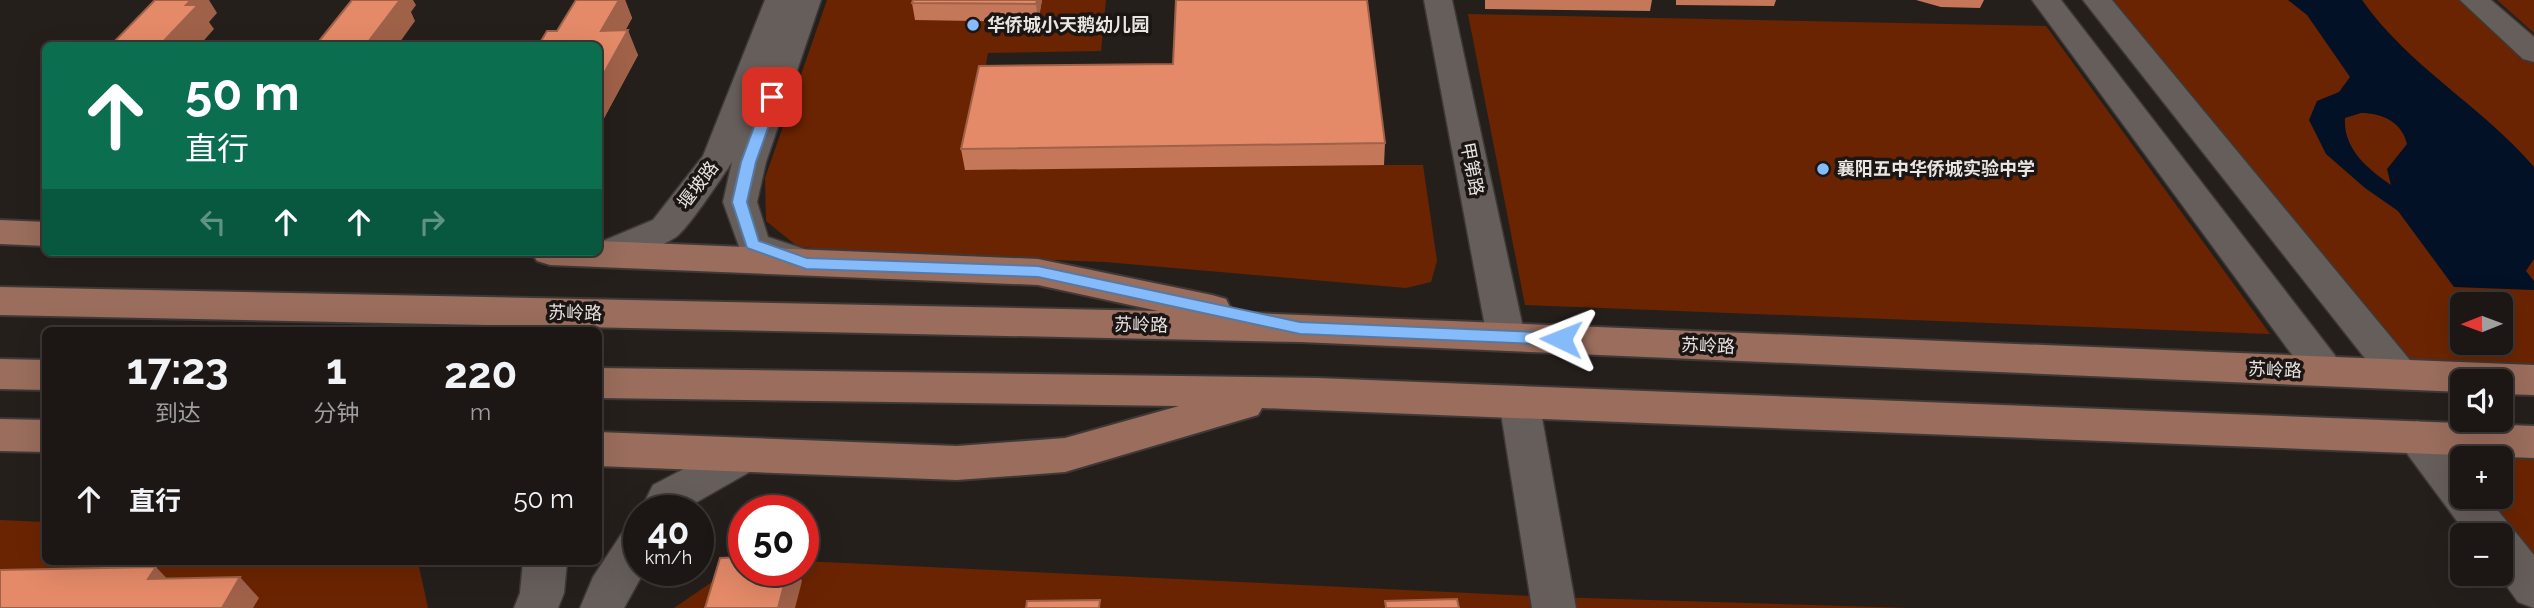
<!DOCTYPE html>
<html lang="zh">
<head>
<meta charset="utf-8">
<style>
  :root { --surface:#1c1715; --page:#25201e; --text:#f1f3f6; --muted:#a09fa0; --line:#3a3634 }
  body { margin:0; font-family:Raleway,"Noto Sans SC",sans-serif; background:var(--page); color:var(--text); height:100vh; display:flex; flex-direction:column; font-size:26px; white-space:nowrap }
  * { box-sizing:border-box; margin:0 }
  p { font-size:23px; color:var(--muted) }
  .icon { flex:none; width:38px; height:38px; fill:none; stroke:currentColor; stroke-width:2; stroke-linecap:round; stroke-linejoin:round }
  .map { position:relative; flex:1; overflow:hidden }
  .sheet { position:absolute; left:42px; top:327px; width:560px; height:238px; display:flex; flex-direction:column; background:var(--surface); border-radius:10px; box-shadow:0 7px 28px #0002,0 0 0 2px var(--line) }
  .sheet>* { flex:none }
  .banner { position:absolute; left:42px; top:42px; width:560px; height:214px; border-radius:10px; box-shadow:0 7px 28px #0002,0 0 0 2px var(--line); background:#0b6e4f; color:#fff; overflow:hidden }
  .needle { width:46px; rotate:269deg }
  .buttons { position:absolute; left:2450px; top:292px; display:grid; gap:14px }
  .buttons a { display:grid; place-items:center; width:63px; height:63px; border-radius:10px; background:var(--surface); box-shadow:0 7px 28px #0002,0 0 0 2px var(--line); font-size:35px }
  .speed { position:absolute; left:623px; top:495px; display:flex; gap:14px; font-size:35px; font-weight:700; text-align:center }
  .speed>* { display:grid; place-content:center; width:91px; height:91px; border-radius:50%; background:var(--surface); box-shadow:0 7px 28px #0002,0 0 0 2px var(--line); line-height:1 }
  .speed small { font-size:18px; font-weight:400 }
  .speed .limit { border:10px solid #d22; background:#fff; color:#111 }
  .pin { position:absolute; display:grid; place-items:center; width:60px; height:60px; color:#fff; margin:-30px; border-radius:14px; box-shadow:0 4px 10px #0006 }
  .me { position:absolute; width:77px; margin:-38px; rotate:272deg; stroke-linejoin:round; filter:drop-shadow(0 0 5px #0008) }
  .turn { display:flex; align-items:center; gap:24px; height:147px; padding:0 28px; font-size:32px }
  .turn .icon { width:91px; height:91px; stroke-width:2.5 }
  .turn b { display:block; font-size:49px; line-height:60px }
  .lanes { display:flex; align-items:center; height:66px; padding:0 28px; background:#0003; justify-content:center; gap:35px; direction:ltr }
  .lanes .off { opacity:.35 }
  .eta { display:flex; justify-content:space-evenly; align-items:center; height:119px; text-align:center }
  .eta b { font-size:42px; font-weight:700; line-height:49px }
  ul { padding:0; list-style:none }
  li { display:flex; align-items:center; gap:21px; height:105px; padding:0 28px }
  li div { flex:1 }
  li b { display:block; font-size:26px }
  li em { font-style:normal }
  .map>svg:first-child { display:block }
</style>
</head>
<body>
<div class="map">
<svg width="2534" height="608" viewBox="0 0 2534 608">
  <rect width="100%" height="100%" fill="#251f1c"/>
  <path fill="#6b2402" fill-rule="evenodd" d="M827,0h279l-5,51 -113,2 -6,34 402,78h39l14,96 -6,21 -25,6 -301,-26 -271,-11 -37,-5 -31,-25 -1,-43z
    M2097,0h377l60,53v327l-134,-5zM2462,304h39v39h-39z
    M2497,0h37v33z
    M1468,14l578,12 224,308 -745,-29z
    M2417,437l117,5v147l-33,-44v-9l-38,-39h38v-39h-39v38z
    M0,520l45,2 1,40h372l10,46h-428z
    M744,560v10h59v-9l749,36 357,11h-1235z"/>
  <path fill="#021125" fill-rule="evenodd" d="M2288,0h74c47,67 120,106 172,167v92l-8,12 8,10v9l-80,-3 -56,-76 -33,-23 -39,-34 -17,-34 8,-19 22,-9 11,-15 -43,-62zM2361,113c21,0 41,9 46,31l-20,25 4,16c-23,-16 -48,-36 -46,-67z"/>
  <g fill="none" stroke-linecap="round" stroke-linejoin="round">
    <defs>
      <path id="minor" d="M765,0h56l-55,162 -9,40 11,35 51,17 5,9 -5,9 -13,3 -65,-23 -18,-50 9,-40c-9,14 -45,68 -56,75 -19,12 -62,31 -83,26l-5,-9 10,-2v-9l55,-23 50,-64z
        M1424,0h28l73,337 -6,10 -13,4 -13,-4 -6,-10z
        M2032,0h29l279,362 5,10 -5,10 -14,4 -14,-4z
        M2083,0h29l302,365 5,10 -5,10 -14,4 -14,-4z
        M2460,0h31l43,37v25l-11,-3z
        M1519,386l14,4 6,11 37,207h-44l-33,-207 6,-11z
        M2417,421l14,5 31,40v31h25l47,58v53l-16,-6 -20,-28h3v-38h-33l-65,-88 -6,-11 6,-11z
        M746,439l14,5 6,11 -6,11 -79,45 -42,2 14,-28 79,-41z
        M639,525v45h6l-21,38h-44l13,-31 31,-47z
        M523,562h44l-3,31 -6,15h-44l6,-15z"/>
      <path id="major" d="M0,220l46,2v24l-46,-2z
        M598,241l440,18 174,36 14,4 5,10 -2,3 1305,53v30l-33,-1v-12h-39v10l-1162,-50 -1300,-27v-28l1158,24 -120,-26 -488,-20 -13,-4 -6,-9h67z
        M0,359l46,1v30l-46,-1z
        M598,368l720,10 1216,48v32l-1272,-50 -4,7 -193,57 -108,8 -359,-14v-34l359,14 108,-8 114,-32 -581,-8z
        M0,419l46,1v32l-46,-1z"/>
    </defs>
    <use href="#minor" stroke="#3e3937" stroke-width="3"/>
    <use href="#major" stroke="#3e3937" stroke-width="4"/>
    <use href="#minor" fill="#665e5b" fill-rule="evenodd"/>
    <use href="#major" fill="#9a6d5c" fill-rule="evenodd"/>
  </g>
  <path fill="#c47759" d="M576,0h49l7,18 -7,13 13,24 -35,65h-5v-74z
    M913,0h129l-4,22 -123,-2 -3,-17z
    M1485,0h167l-2,11 -165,-2z
    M1676,0h100l-2,6 -98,-1z
    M1916,0h68l-4,8 -39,-1z
    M1385,143l-1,22 -419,5 -4,-21z"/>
  <path fill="#a06149" d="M191,0h18l8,13 -8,9 5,7 -15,17h-40l27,-41z
    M393,0h20l3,5 -5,7 4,9 -18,25h-32z
    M619,0h6l7,18 -21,37 -10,-24z
    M1037,0h5l-4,22 -2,-18z
    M628,30l10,25 -35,65 -5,-12v-24z
    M156,567l20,21 -28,-9z
    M788,570h9l5,11 -7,27h-17z
    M240,577l19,21 -6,10h-31z"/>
  <path fill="#e48a68" stroke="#a06149" stroke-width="2" d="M155,0h36l-5,5h12l-39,41h-49z
    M352,0h48l-35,46h-50z
    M576,0h43l-18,31 27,-1 -30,54v-38h-60l9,-15h10z
    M913,0h124l-1,4 -124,-1z
    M1176,0h191l18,143 -424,6 18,-83 194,-2z
    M744,557v13h44l-10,38h-73l15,-50z
    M156,567l-8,12 92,-2 -18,31h-222v-38z
    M1457,599l2,9h-73l-1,-7z
    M1100,600l-1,8h-73l1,-7z"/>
  <path fill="#85bbfb" stroke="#567aa3" stroke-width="2" d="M772,93l7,4 -23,65 -9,40 12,39 48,17 231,8 262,56 261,11 8,6 -8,6 -261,-11 -262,-57 -232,-8 -59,-21 -15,-46 9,-40 24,-65z"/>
  <g fill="#85bbfb" stroke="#1b1513" stroke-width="2.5">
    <circle cx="973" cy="25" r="7"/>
    <circle cx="1823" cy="169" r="7"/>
  </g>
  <g text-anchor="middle" stroke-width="7" stroke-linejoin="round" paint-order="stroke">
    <g font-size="18" font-weight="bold" fill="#e9e5e3" stroke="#1b1513" text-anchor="start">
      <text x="987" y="31">华侨城小天鹅幼儿园</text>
      <text x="1837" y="175">襄阳五中华侨城实验中学</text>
    </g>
    <g font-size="18" fill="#e9e5e3" stroke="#1b1513">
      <text transform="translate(1472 169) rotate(79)" y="6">甲第路</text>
      <text transform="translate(698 185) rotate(-53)" y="6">堰坡路</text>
      <text transform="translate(575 313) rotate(1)" y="6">苏岭路</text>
      <text transform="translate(1141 325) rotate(1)" y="6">苏岭路</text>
      <text transform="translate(1708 346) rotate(2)" y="6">苏岭路</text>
      <text transform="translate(2275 370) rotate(2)" y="6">苏岭路</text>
    </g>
  </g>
</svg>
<div class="buttons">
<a><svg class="needle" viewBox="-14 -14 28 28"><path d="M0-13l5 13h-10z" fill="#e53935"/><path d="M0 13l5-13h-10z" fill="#a09fa0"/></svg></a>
<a><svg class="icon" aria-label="sound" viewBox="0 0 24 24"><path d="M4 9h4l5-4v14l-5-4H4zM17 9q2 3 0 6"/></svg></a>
<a>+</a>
<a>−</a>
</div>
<div class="speed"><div>40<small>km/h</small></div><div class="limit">50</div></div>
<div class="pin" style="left:772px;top:97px;background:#d93025"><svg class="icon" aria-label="arrive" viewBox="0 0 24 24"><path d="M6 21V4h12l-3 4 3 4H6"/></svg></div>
<svg class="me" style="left:1561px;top:339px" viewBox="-20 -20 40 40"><path d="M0-17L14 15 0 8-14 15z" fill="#85bbfb" stroke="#fff" stroke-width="4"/></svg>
<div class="banner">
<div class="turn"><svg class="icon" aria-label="ahead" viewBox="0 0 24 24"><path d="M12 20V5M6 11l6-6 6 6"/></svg><div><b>50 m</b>直行</div></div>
<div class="lanes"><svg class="icon off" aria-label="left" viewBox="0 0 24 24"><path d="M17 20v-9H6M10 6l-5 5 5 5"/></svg><svg class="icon" aria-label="ahead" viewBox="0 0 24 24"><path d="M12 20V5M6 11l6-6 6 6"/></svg><svg class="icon" aria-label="ahead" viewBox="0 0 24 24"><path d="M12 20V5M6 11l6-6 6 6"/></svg><svg class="icon off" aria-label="right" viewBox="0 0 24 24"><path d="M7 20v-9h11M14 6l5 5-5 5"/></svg></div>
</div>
<section class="sheet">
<div class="eta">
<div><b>17:23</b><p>到达</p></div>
<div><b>1</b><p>分钟</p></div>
<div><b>220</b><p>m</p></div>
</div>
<ul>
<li><svg class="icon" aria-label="ahead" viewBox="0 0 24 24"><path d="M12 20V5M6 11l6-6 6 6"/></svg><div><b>直行</b></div><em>50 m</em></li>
</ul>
</section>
</div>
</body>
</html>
